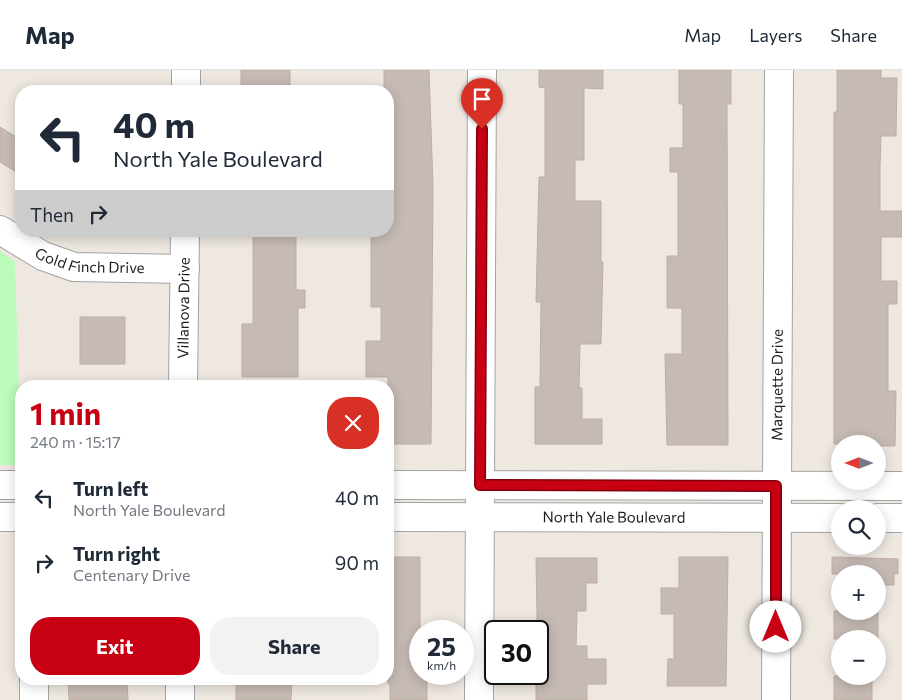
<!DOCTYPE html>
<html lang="en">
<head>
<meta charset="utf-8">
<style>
  :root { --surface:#fff; --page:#f2f2f3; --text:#1f2937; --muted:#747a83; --line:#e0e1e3; --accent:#c80014 }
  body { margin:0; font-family:Commissioner,sans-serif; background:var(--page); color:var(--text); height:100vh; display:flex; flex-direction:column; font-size:19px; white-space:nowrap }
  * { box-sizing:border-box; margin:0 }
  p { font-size:16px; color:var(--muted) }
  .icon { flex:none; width:28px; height:28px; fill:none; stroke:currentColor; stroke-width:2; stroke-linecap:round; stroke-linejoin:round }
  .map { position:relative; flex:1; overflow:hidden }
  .drawer { position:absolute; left:15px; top:310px; width:379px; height:305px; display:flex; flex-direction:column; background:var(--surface); border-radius:20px; box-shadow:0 2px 12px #0003 }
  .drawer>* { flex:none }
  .top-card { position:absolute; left:15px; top:15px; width:379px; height:152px; border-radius:20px; box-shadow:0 2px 12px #0003; background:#fff; color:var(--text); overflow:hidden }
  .needle { width:32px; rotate:270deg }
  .fabs { position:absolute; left:831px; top:365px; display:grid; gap:10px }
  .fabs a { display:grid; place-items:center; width:55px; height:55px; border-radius:50%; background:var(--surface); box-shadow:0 2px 12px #0003; font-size:25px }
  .speed { position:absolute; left:409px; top:550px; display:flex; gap:10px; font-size:25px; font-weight:700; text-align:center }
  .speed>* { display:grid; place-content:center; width:65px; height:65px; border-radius:50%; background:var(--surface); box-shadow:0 2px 12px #0003; line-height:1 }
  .speed small { font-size:12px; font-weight:400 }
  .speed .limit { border:2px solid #111; border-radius:8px; background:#fff; color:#111 }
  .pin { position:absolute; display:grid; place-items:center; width:42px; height:42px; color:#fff; margin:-51px -21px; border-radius:50% 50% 50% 0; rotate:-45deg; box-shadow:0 0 5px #0007 }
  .pin .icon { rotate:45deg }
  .me { position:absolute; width:55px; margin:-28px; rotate:0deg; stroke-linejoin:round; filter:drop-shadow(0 0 4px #0008) }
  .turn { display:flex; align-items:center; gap:18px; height:105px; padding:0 15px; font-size:22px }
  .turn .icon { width:65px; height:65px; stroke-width:2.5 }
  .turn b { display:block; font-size:35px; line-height:42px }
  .then { display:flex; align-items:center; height:48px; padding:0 15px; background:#0003; gap:10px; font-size:19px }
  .round { display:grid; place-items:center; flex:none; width:52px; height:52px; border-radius:20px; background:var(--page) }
  .head { display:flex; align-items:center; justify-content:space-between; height:85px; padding:0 15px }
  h1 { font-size:30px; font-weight:700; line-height:38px; color:var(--accent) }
  .action { display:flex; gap:10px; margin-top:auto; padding:10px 15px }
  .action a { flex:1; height:58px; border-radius:20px; background:var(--accent); color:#fff; font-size:20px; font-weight:700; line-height:58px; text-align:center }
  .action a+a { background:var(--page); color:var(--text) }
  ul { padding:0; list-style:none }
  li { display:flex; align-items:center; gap:15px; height:65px; padding:0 15px }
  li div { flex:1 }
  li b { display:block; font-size:19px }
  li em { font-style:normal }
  header { display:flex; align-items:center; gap:30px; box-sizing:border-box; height:70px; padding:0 25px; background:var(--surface); border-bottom:1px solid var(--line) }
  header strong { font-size:24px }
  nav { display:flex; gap:28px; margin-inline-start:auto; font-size:18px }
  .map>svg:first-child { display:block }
</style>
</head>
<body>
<header>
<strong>Map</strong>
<nav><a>Map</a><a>Layers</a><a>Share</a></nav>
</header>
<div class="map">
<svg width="902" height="630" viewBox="0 0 902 630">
  <rect width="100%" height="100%" fill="#eee8e1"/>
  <path fill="#bbfcba" d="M0,181l15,11 6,203h-21z"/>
  <path fill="#c6bab4" stroke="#c0ada2" d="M241,0h49v21h-49z
    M384,0h45l4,116 -2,258h-43v-67h-22v-36h15v-34h-10v-76h17v-140h-4z
    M539,0h64v19l-19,-1v72h-9v41h26v61h2l-2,82h-21l-1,44h3v31h20v25h-67v-57h5l1,-85h-5l3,-125h6v-89l-6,-1z
    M679,0h52v34h-4l1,341h-61l-2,-91h17v-46h-15v-52h11v-84h-8v-24h13v-44h-4z
    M837,0h44v8h16l-1,58h-15l-1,32v43h22v26h-21v44h16v23h-9v87h8l-1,55h-17v-2h-44v-332h3z
    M0,57l21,13v35l-21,-13z
    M253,161h43v59h9v18h-7v69h-56v-53h11z
    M80,247h45v47h-45z
    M388,487h32v117h7v26h-37v-16h-2z
    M679,487h49l-2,129h-59l1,-27h6v-45h-13v-26h18z
    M832,487l66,2v15h-4v11h-16v-11h-46z
    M536,488h61v25h-11v28h-9l-1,35h11v13h19v25h-19v16h-51v-26h2z
    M834,541h44v28h-44z
    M834,606h38v24h-38z
    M68,609h59l1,21h-59z
    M236,609h56l-1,21h-55z"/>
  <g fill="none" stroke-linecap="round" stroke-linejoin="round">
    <defs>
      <g id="minor">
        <path d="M186,21v-21"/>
        <path id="s1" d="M0,160l43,26 31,11 111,2"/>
        <path id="s2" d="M183,316l2,-155"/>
        <path d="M0,415h21"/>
        <path d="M388,415l514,1"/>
        <path d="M0,447h21"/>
        <path id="s3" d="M388,447l452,1"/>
        <path d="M878,448h24"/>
        <path d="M34,630v-21"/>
        <path d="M180,630v-21"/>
        <path d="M479,630l3,-630"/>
        <path id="s4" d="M776,630l3,-630"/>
      </g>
    </defs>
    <use href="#minor" stroke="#a3a3a3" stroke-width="30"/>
    <use href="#minor" stroke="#fff" stroke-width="28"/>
  </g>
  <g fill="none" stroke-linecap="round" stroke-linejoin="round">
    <defs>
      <path id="route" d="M482,59l-2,356 296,1v141"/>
    </defs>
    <use href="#route" stroke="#82000d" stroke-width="12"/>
    <use href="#route" stroke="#c80014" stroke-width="9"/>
  </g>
  <g text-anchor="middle" stroke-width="4.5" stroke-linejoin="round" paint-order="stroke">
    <g font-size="15" fill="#1c1c1c" stroke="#fff">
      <text dy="5" stroke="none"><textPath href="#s1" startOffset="98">Gold Finch Drive</textPath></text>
      <text dy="5" stroke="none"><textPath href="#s2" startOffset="78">Villanova Drive</textPath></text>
      <text dy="5" stroke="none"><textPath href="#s4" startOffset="315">Marquette Drive</textPath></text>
      <text dy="5" stroke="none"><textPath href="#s3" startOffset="226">North Yale Boulevard</textPath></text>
    </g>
  </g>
</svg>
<div class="fabs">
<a><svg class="needle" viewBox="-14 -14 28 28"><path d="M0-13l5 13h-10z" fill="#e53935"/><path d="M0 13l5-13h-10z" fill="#747a83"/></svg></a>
<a><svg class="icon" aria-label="search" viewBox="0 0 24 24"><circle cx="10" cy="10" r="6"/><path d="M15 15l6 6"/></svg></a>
<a>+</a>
<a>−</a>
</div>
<div class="speed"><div>25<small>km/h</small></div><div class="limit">30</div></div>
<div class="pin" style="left:482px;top:59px;background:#d93025"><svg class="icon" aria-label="arrive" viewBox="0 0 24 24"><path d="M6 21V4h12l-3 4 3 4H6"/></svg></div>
<svg class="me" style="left:776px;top:557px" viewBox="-20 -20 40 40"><circle r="19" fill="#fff"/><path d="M0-13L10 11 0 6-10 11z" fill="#c80014"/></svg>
<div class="top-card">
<div class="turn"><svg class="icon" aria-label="left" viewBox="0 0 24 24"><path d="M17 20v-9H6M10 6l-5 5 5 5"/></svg><div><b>40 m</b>North Yale Boulevard</div></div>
<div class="then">Then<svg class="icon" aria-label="right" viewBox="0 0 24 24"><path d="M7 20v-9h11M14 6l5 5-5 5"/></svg></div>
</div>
<section class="drawer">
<div class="head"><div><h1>1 min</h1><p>240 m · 15:17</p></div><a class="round" style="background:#d93025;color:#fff"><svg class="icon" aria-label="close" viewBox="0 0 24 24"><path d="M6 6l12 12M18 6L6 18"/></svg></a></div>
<ul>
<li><svg class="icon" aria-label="left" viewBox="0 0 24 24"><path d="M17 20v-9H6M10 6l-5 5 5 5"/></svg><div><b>Turn left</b><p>North Yale Boulevard</p></div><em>40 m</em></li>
<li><svg class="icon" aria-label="right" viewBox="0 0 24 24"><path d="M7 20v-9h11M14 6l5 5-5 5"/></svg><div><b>Turn right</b><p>Centenary Drive</p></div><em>90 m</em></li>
</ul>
<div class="action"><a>Exit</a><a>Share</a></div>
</section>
</div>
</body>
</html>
